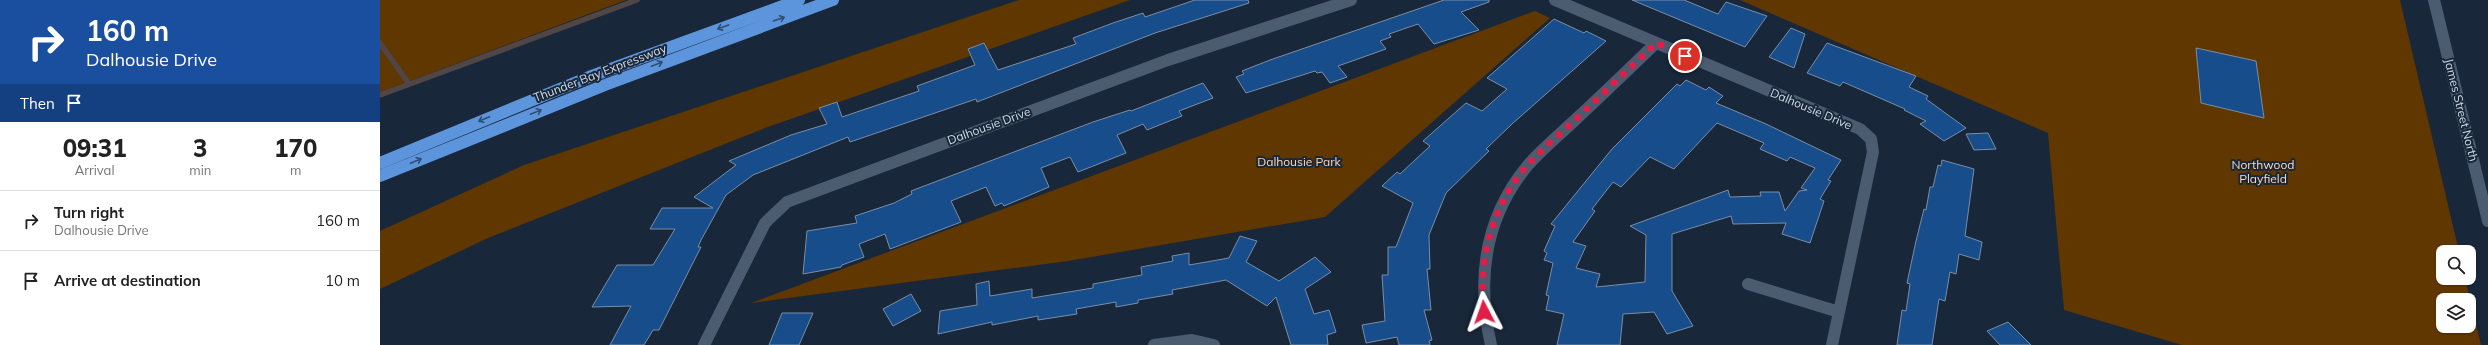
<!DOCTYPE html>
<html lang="en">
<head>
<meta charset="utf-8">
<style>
  :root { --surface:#fff; --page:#f2f2f2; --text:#222; --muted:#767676; --line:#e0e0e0 }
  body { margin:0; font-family:Mulish,sans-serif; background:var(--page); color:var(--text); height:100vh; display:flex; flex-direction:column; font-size:15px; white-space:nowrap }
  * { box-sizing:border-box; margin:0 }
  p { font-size:13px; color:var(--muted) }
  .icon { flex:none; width:22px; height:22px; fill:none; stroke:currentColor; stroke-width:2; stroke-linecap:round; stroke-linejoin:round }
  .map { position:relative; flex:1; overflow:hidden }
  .details { display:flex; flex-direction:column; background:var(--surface); width:380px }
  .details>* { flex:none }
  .hud { background:#1a4fa0; color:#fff; overflow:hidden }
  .controls { position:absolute; left:2056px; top:245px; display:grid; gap:8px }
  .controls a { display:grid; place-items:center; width:40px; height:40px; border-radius:8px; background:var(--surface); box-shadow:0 1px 3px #0004; font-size:20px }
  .pin { position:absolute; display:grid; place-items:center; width:34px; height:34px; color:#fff; margin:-17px; border:2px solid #fff; border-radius:50%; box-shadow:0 1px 4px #0007 }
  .me { position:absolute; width:44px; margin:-22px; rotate:356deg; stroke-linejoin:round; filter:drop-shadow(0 0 3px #0008) }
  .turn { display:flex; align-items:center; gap:14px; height:84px; padding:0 20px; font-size:18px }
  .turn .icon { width:52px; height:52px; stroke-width:2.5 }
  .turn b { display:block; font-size:28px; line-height:34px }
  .then { display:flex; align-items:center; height:38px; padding:0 20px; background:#0003; gap:8px; font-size:15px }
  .eta { display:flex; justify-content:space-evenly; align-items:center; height:68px; text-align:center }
  .eta b { font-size:24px; font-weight:800; line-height:28px }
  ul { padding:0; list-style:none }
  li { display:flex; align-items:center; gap:12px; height:60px; padding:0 20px; border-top:1px solid var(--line) }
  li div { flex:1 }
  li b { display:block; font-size:15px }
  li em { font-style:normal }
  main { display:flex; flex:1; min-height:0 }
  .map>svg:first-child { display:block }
</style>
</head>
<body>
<main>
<section class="details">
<div class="hud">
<div class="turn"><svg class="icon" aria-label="right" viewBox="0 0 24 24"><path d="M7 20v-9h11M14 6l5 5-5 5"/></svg><div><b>160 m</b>Dalhousie Drive</div></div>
<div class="then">Then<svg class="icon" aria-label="arrive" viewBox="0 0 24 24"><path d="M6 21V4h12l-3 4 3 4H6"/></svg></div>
</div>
<div class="eta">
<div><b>09:31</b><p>Arrival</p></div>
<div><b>3</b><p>min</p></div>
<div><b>170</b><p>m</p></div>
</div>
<ul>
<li><svg class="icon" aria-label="right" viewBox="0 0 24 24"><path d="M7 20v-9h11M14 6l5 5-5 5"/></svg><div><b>Turn right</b><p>Dalhousie Drive</p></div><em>160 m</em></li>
<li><svg class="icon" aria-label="arrive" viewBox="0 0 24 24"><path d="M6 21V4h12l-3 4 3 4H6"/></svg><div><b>Arrive at destination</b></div><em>10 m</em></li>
</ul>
</section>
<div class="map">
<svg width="2108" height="345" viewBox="0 0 2108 345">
  <rect width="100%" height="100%" fill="#19273a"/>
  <path fill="#613700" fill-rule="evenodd" d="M0,0h246l-246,92z
    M639,0h111l-365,128 -277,110 -108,51v-58l144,-66z
    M1360,0h660l59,252h-16v26h22l16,67h-299l-118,-35 -16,-177zM2063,300h26v26h-26z
    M1155,11l15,7 -225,199 -257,44 -317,42z"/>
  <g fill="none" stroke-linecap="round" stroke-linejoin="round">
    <path stroke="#504645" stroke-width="5.5" d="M0,43l29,41
      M0,95l257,-95"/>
  </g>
  <path fill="#184d8c" stroke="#7b8da3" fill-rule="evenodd" d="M815,0h53l1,3 -94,30 -178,69 -1,-3 -126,43 -2,-5 -95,38 -27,20 -25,45 -3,7h3l-42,83h-6l-9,15h-34l21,-39 -39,1 25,-42h36l22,-36h-25l12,-21h51l-19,-11 42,-32 -7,-4 62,-26 36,-11 -8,-16 18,-6 5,15 77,-26 -2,-5 58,-21 -7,-16 16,-6 14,27 78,-26 -3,-6 40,-15 30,-10 2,4z
    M1064,0h45v2l-28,10 18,18 -45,14 -16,-20 -29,10 2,3 -11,4 6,8 -48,17 9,11 -17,6 -8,-11 -5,1 -2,-2 -69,22 -10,-16 8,-3 -2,-3 28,-11z
    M1252,0h52l34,14 8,-12 41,14 -22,31z
    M1174,19l30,14 2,-2 20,10 -94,83 -26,25 3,2 -43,42 -17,42 1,34h-3l4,41h-7l8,30 -3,1 1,4h-31l-2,-8 -31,6 -4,-18 23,-4 -3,-46h6v-28h8l17,-44 -31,-17 15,-14 3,2 30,-28 -7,-5 43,-38 16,8 25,-22 -20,-11z
    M1411,28l14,6 -11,34 -25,-11z
    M1447,43l89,33 -7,11 19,9 -2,3 40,29 -22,13 -24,-17 6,-3 -22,-11 1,-1 -62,-27 -3,4 -33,-13z
    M1816,48l60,13 8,57 -63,-15z
    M1306,80l20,10 3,-3 14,9 -7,7 50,21 75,36 -13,20 3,1 -11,18 4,2 -14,42 -28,-9 4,-11 -53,1 -2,-8 -59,18v57l21,35 -26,8 -13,-22 -31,2 -3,31h-63l7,-31 -18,-4 3,-14 -3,-1 7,-32 -9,-3 3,-7 -3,-2 11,-25 -4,-2 61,-75 65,-65 3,2zM1337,123l47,20 -4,6 27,12 3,-4 25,11 -14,20 6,2 -8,1 -14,20 -6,-19h-19l1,4 -31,1 -2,-7 -98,36 16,9 -1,47 -49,5 4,-13 -24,-6 10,-22 -13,-4 22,-31 -3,-2 21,-27 8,5 29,-30 24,12z
    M823,83l10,15 -34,13 3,5 -35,14 -4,-6 -26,11 9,18 -48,19 -8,-15 -29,11 8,19 -45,19 -2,-3 -7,3 -9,-19 -35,14 10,21 -71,27 -5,-15 -26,10 5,13 -22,8 -1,2 -38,7 4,-43 50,-8 -2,-7 39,-13 18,-9 -1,-3 182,-69 37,-12 1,1z
    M1608,133l8,16 -22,1 -8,-16z
    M1562,160l32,9 -9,67 17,6 -3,18 -20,-6 -3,20 -6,-2 -5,29 -6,-2 -7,46h-35l5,-35 4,1 4,-27 -3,-1 9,-42 8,-32 2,1 4,-23h3l5,-22 3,1z
    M860,236l17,5 -11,21 33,19 36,-24 16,15 -26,17 9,25 15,-4 7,22 -9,3 1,10h-37l-15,-48 -9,9 -41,-26 -54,10 1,4 -35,6v3l-22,4v-5l-40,7 1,5 -39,6v-4l-46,9v-3l-54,12 2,-23 37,-6 -1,-21 13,-3 1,15 42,-7v9l61,-10v-4l49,-9 -1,-8 32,-6 -1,-5 17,-3v12l40,-7z
    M531,294l10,17 -28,15 -10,-17z
    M402,313h31l-14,32h-30z
    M1628,322l23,23h-31l-13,-14z"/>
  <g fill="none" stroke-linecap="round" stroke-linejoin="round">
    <path stroke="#4b5b70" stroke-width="12" d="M1175,0l305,129 11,10 2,13 -41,193
      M2054,0l54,221
      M1368,284l91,28
      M324,345l61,-122 22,-21 381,-142 183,-60
      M774,345l38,-5 22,5
      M1111,345c-15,-66 -7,-127 37,-180 14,-16 31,-30 46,-44 28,-26 55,-52 82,-78"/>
    <path stroke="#5d95dd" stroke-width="12" d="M0,163l209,-86 210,-77
      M0,176l225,-91 228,-85"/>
  </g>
  <defs><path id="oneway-shaft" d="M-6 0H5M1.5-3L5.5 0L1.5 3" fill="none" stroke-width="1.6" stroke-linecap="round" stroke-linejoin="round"/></defs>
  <g stroke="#314e73">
    <use href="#oneway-shaft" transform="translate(399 19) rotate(-19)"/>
    <use href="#oneway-shaft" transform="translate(343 27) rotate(160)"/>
    <use href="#oneway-shaft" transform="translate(277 64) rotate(-21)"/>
    <use href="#oneway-shaft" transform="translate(156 112) rotate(-22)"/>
    <use href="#oneway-shaft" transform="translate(104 119) rotate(157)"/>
    <use href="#oneway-shaft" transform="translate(36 161) rotate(-23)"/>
  </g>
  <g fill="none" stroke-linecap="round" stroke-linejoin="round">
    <path stroke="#e11d48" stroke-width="7" stroke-dasharray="0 12.6" d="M1104,312c-6,-43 5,-91 29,-128 16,-25 42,-45 63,-65 27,-26 54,-51 80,-76l29,13"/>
  </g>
  <g text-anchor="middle" stroke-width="4" stroke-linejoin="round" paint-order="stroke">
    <g font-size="12" fill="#d1dbe7" stroke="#19273a">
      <text transform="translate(220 73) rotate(-21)" y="4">Thunder Bay Expressway</text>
      <text transform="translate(1431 109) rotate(23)" y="4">Dalhousie Drive</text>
      <text transform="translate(2081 110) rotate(76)" y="4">James Street North</text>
      <text transform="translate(609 126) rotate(-20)" y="4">Dalhousie Drive</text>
    </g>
    <g font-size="12" fill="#fedab8" stroke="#19273a">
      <text x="919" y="166">Dalhousie Park</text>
      <text x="1883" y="169">Northwood<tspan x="1883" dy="14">Playfield</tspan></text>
    </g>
  </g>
</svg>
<div class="controls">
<a><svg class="icon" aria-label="search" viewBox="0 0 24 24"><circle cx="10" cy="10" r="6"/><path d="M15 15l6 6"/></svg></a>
<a><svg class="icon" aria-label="layers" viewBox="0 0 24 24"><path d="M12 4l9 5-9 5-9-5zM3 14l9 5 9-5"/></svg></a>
</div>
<div class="pin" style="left:1305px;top:56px;background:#d93025"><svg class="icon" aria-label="arrive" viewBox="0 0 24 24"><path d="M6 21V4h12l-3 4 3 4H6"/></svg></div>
<svg class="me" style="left:1104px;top:312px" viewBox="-20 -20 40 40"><path d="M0-17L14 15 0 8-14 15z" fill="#e11d48" stroke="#fff" stroke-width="4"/></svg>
</div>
</main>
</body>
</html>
